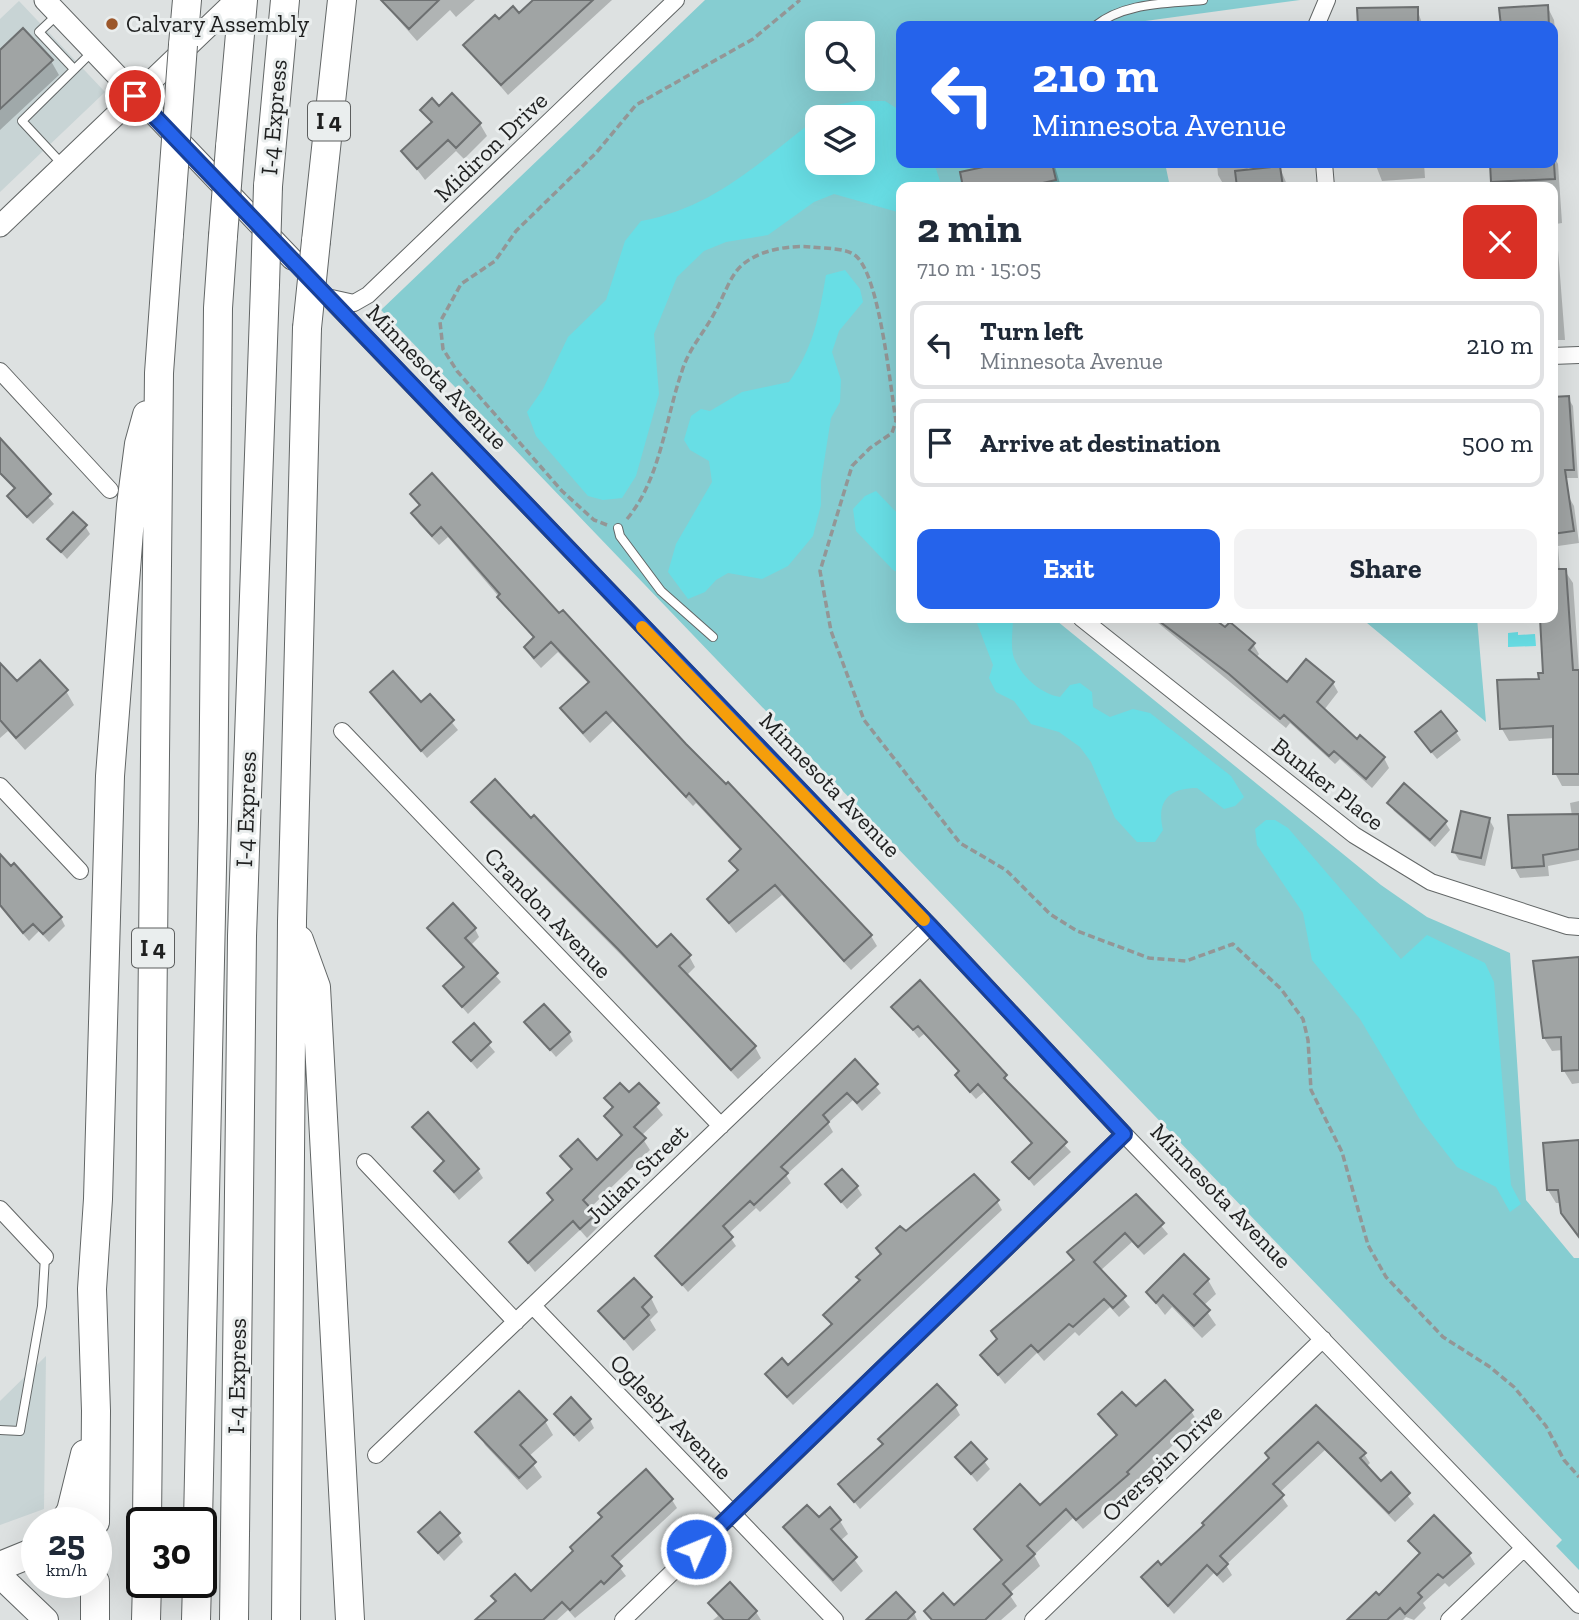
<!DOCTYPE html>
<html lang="en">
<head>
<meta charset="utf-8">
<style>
  :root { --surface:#fff; --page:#f2f2f3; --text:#1f2937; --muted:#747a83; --line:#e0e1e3; --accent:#2563eb }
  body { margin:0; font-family:"Zilla Slab",serif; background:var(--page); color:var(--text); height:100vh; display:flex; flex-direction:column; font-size:26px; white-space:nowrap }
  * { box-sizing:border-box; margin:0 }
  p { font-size:23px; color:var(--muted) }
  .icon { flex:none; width:38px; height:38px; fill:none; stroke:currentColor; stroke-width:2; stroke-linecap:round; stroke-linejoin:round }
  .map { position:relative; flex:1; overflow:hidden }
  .drawer { position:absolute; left:896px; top:182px; width:662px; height:441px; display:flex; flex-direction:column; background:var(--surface); border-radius:14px; box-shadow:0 7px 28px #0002 }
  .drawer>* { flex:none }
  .top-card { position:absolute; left:896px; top:21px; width:662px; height:147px; border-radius:14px; box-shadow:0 7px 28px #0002; background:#2563eb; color:#fff; overflow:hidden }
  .controls { position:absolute; left:805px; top:21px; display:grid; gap:14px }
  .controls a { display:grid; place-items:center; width:70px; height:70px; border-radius:14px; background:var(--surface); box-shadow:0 7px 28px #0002; font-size:35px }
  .speed { position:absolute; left:21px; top:1507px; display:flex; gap:14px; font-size:35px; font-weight:700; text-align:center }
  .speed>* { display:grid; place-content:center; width:91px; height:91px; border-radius:50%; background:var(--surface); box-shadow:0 7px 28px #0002; line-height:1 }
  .speed small { font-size:18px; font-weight:400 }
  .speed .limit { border:4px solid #111; border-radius:10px; background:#fff; color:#111 }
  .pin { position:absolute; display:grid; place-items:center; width:60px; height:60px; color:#fff; margin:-30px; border:4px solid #fff; border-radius:50%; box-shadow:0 2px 7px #0007 }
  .me { position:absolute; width:77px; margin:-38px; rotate:46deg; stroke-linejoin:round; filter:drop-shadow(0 0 5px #0008) }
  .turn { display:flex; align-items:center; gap:24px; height:147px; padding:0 21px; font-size:32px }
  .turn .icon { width:91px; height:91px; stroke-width:2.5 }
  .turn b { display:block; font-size:49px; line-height:60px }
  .round { display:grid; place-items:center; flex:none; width:74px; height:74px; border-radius:14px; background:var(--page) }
  .overview { display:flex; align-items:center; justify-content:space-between; height:119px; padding:0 21px }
  h1 { font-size:42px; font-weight:700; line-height:52px }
  .cta { display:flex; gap:14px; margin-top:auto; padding:14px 21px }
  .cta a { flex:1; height:80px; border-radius:14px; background:var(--accent); color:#fff; font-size:28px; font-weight:700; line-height:80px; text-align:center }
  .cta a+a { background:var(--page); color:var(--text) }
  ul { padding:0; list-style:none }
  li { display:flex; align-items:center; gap:21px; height:88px; margin:0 14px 10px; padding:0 7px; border:4px solid var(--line); border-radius:14px }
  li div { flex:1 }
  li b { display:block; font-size:26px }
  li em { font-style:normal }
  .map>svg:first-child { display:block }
</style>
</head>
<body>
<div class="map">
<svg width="1579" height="1620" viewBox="0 0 1579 1620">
  <rect width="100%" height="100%" fill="#dde1e1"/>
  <path fill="#c8d4d5" d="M19,1l86,91 -105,100v-173z
    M46,1356l-2,153 -44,16v-124z"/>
  <path fill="#86cdd1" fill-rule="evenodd" d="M705,0h595l-162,22v4h-237v137h264l5,24h-269v431h157l-1,3 324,264 46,32 83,36 16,247 48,58h5v312l-23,-24 6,-6 -1181,-1230zM817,33h46v46h-46zM817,117h46v46h-46z
    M1361,618h116l9,104z"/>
  <path fill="#68dee5" d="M857,101h28l16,10v52h33l8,24h-41v26l-67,-19 -20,8 -46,33 -42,7 -22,9 -27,26 -23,57 5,60 -23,82 -14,22 -19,2 -15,-4 -52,-60 -9,-24 16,-23 25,-52 38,-37 19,-59 16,-20c74,-14 118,-59 176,-103v45h46v-46h-44l16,-12z
    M845,270l15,19 3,13 -24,29 -7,21 9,28 -1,22 -9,16 -10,63v24l-8,31 -25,30 -26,13 -34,-6 -12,7 -11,12 -17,7 -20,-27 8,-28 36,-62 -3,-21 -19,-11 -6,-10 7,-24 10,-7 9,2 32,-19 47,-10c25,-35 30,-66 37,-107z
    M876,491l25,26v57l-8,-4 -37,-39 -3,-22 12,-13z
    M975,618h38c0,11 -3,29 1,40 7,18 27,36 46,39l10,-12 10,-2 12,9 1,15 17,10 23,-8 17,4 81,63 13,21 -9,9 -11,3 -27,-21c-28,0 -41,13 -34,42l-8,12h-18l-22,-24 -24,-56 -11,-15 -21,-15 -28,-8 -17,-23 -18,-9 -7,-14 4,-13z
    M1518,632v3l17,-1 1,12 -28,1v-14z
    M1266,820h9l13,8 113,131 26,-24 58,28 9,19 17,203 10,19 -11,8 -14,-25 -39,-20 -38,-49 -59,-99 -48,-59 -9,-47 -46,-68 -2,-16z"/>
  <path fill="#0003" d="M381,0h94l-19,17 -6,-7 -33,31z
    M547,0h65l-104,95 -43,-50 34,-23z
    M1547,6l7,14 4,37h-6v-31h-49l-2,-16z
    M1417,9l6,17h-64v-16z
    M0,52l51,9 8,14 -59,55z
    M1552,95l6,34 -6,1z
    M452,96l28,28 7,12 -23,23 -8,-8 -31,29 -22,-29 29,-27 -10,-14 17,-2z
    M1553,154l5,10 4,59 -6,1 9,116h-13v-153h-56l-5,-24h61z
    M1010,163h44l7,24h-96l-3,-14z
    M1217,163h30l1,8 32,-3 8,19h-63l-7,-12z
    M1375,163h49l1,15 -43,3z
    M1568,398l5,8 5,72h-26z
    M0,441l54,63 -21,20 -19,-20 -5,-8 6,-6 -15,-16z
    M412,494l147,122 312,320 6,10 -26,24 -69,-75 -46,38 -27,-34 29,-27 -7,-11 10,-10 -45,-48 -3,3 -80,-85 -23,22 -21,-24 -6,-10 26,-25 -31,-32 -17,16 -9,-10 -6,-11 9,-8 -87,-102 -9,8 -20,-21 -6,-10 7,-7z
    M1567,494l7,12 5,37 -21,3 2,25h5l8,12 6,88v115h-17l-7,-13v-35l-46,3 -7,-12 43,-55 -3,-56h10v-122z
    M85,526l5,8 -23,25 -18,-20z
    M1152,618h58l43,26 6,10 -3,4 32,26 45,-1 5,9 -14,18 33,31 27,17 5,10 -17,20 -32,-29 -5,5 -45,-41 -4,5z
    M0,674l17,9 49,8 8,14 -49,45 -17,-19 -8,7z
    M372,692l49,12 9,-8 28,34 -31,28z
    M1456,732l5,8 -24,19 -15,-18z
    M1579,801v59l-31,6 1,10 -29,2 -6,-11 58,-51 -2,-13z
    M473,802l184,148 32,6 6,11 -9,9 69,71 6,11 -23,21 -112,-119 -146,-147z
    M1389,803l56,19 5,8 -15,17 -41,-36z
    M1489,819l5,9 -9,38 -26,-6 -5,-8z
    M0,857l61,61 4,8 -16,16 -10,-11 -10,10 -29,-34z
    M429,928l46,1 4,8 -9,9 31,36 -33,32 -23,-27 20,-18z
    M1579,959v124l-7,1 -8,-13 -1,-21 -11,1 -8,-13z
    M894,1007l111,69 4,10 62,66 -37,34 -19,-24 18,-17 -49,-53 -8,7 -14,-16 -5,-8 3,-3 -36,-38 -5,4z
    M526,1022l43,11 4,8 -17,16z
    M473,1026l22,26 -18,17 -22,-26z
    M855,1061l26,32 -19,18 -9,-11 -25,23 5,9 -47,43 5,8 -31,29 -4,-4 -28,26 8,12 -48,46 -31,-36z
    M639,1085l24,30 -22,21 9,14 -61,59 11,16 -13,13 -7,-8 -45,42 -24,-30 43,-40 -5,-8 24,-23 -11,-15 35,6 25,-24 -16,-22 7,-6 -7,-12 23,-3z
    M414,1127l64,43 5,8 -24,22 -23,-29 9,-8z
    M1579,1142v95l-16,-24 -1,-10h-6l-8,-13z
    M827,1185l30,2 5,8 -15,14z
    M1136,1196l32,38 -24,21 -12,-13 -32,29 30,36 -11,10 -9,-10 -31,29 -4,-4 -31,29 -7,-8 -32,31 -23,-29 92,-93 -5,-9z
    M997,1201l5,9 -209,195 -21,-22 -5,-9 21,-7 44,-41 -7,-11 81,-81z
    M1184,1257l24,23 8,14 -13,12 13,19 -14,13 -30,-31 -7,8 -17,-22z
    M651,1298l7,14 -8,8 6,10 -23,21 -32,-40z
    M955,1406l5,9 -100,94 -19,-24 43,-39 -4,-7z
    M1316,1407l48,47 6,9 -4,4 15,17 10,-9 23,29 -19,18 -70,-72 -46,43 9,13 -62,59 6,10 -9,8 -9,-10 -40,41 -31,-37 18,-9 109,-109z
    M1136,1409l55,2 6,10 -64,64 -50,44 -10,-11 -39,37 6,11 -31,28 8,12 -16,14h-70l-5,-8 28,-5 49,-45 -27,-33 63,-22 78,-70 -17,-22z
    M556,1414l34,6 4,8 -15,14z
    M545,1421l8,14 -25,22 14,20 -15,13 -42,-45 -7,-13z
    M971,1444l19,25 -13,13 -20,-25z
    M672,1500l5,8 -60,56 9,12 -51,42 -7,-8 -11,10h-80l54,-27 44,-41 28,-33z
    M819,1520l21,1 8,13 -8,7 23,30 -22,21 -48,-52 -7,-13z
    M420,1532l38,2 5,8 -19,19z
    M1410,1541l59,13 6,10 -26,23 -4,-4 -22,20 3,5 -12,12 -8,-3 -3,3h-52l70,-65z
    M730,1585l26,27 5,8h-48l5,-4 -8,-13z
    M914,1613l3,7h-43z"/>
  <path fill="#a0a4a4" stroke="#6d7071" stroke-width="2" d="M381,0h58l-30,29z
    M533,0h60l-92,85 -38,-40 32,-30 4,4 14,-13 6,7z
    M1548,5l1,21h-48l-2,-18z
    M1418,7v19h-60l-1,-18z
    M23,28l30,32 -53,49v-59z
    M452,93l29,30 -25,25 -8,-8 -31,29 -16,-18 31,-29 -12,-12 12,-12 7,8z
    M1002,163h50l4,17 -31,7h-62l-3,-15z
    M1490,163h64l1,16 -64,3z
    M1280,166l3,21h-46l-2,-16z
    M1569,396l5,74h-9l9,61 -22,3v-137z
    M0,438l51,56 -24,23 -20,-21 8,-8 -15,-15z
    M432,473l127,140 4,-3 123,134 40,40 2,-2 144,153 -28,26 -69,-76 -46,38 -22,-24 31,-29 -9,-9 12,-12 -52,-56 -3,4 -80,-85 -23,21 -23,-25 29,-26 -38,-40 -17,16 -10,-11 10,-10 -37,-40 3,-3 -59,-67 -9,9 -21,-23 9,-8 -10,-11z
    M73,512l14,13 -26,27 -14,-13z
    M1552,569h14l7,101h6v104h-26v-48l-53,3 -3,-49 42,-1 -1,-6h5l-3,-55h12z
    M1155,618h58l12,9 5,-5 25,21 -6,7 38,32 19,-23 28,23 -17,20 40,37 3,-4 25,22 -19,22 -32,-28 -5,5 -45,-41 -4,4 -51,-45z
    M40,660l28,30 -52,48 -16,-18v-57l17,18z
    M393,671l28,31 9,-8 24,26 -33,31 -51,-59z
    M1441,711l16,20 -26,21 -16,-20z
    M495,779l36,39 3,-3 123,132 14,-13 20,21 -12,11 77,80 -25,24 -113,-121 -147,-147z
    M1404,783l43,38 -17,19 -43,-37z
    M1461,811l29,7 -9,40 -29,-6z
    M1579,814v35l-36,6 1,11 -32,2 -4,-53z
    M0,854l11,12 3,-3 48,54 -19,17 -10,-10 -10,9 -23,-28z
    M453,903l23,25 -11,10 33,35 -36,34 -19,-21 21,-19 -37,-39z
    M1579,957v113l-17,1 -1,-34 -18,1 -10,-77z
    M920,980l87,95 -3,3 63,64 -38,37 -17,-17 20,-19 -54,-59 -8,8 -15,-17 4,-4 -41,-45 -5,4 -22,-23z
    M544,1004l26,28 -20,18 -26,-28z
    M474,1023l17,19 -20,19 -18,-19z
    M855,1059l23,25 -21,19 -10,-10 -24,22 6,7 -48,45 7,6 -34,32 -4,-4 -27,25 10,11 -51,48 -27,-29z
    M620,1083l9,9 10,-9 20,20 -25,24 12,11 -63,62 13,14 -16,15 -7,-8 -45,42 -19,-21 44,-42 -6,-7 25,-24 -12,-13 18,-17 19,21 25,-25 -18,-19 9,-9 -9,-9z
    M428,1112l51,57 -25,23 -20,-21 10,-10 -32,-34z
    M1579,1140v97l-18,-24 -3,-23h-11l-4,-47z
    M842,1169l16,17 -17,16 -16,-18z
    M974,1174l25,26 -212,197 -22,-23 17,-16 6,7 44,-41 -9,-9 37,-35 -4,-3 25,-23 -5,-6 24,-22 6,5z
    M1136,1194l28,29 -26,24 -13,-14 -31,29 32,34 -13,12 -9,-9 -31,28 -4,-3 -31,28 -7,-7 -33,30 -18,-20 17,-16 -6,-8 83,-71 -7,-8z
    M1184,1254l25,25 -15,15 16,16 -16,16 -31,-31 -7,8 -10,-11z
    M634,1278l18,19 -10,10 7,8 -25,24 -26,-28z
    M1165,1380l28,30 -66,62 2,2 -53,46 -10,-11 -39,37 8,8 -32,30 9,10 -27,26h-53l-8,-9 19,-18 11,12 48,-45 -28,-31 46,-45 20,21 77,-70 -19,-21 24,-22 14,14z
    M937,1384l20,21 -103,97 -16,-18 45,-40 -5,-5z
    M519,1391l28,29 -27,25 16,17 -17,16 -44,-46z
    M571,1397l20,22 -17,16 -20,-21z
    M1316,1405l50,48 -6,5 21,23 10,-9 19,21 -21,20 -71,-71 -45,42 11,11 -64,61 8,8 -11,11 -10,-10 -39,41 -27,-29 17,-16 3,4 43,-40 -2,-2 67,-65 -4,-5z
    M971,1442l16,17 -16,15 -16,-17z
    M646,1469l27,30 -61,57 10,10 -18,18 -3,-3 -31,29 -8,-8 -19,18h-68l21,-19 -5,-5 24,-22 16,17 42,-40 -3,-4 32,-30 -4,-4z
    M807,1505l12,12 11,-10 11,13 -10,9 26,28 -24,23 -50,-53z
    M440,1512l20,21 -22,20 -20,-21z
    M1434,1515l37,38 -28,25 -5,-4 -20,19 4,4 -17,17 -5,-6 -13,12h-40l29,-28 3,3 41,-42 -12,-12z
    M730,1582l27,29 -9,9h-24l-16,-17z
    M896,1592l19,20 -8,8h-41z"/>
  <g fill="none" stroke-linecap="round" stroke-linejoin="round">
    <defs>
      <path id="lane" d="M56,16l-17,16 35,37
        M1095,26c30,-24 71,-22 108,-26
        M62,164l-40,-43 71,-70
        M618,528l2,8 41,55 52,46
        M0,1430l20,1 22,-125 3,-49"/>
      <path id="street" d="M1316,26l11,-26
        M1324,163l2,24
        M311,280l619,646 194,208 455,471
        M327,297l27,6 14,-8 308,-295
        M1552,356l27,-1
        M0,371l110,119
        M1081,618l273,217 77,47 136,44 12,1
        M342,731l379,395
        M0,786l80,85
        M365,1162l151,160
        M0,1209l45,48
        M533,1306l302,314
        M376,1455l554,-529
        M623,1620l501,-486
        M1033,1620l290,-281
        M1449,1620l75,-72"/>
      <path id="secondary" d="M45,0l247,259
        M0,226l236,-226"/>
      <path id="primary" d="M0,1576l46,44"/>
      <path id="highway" d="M183,45l4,-45
        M230,147l13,-147
        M268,186l17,-186
        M316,241l26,-241
        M299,940l17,47 34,633
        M64,1522l7,-11 14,-57
        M95,1522l1,-111 -4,-122 6,-90 12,-423 21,-271 8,-61 8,-29
        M147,1522l12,-1149 10,-139
        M198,1522l15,-701 5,-513 5,-72
        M0,1566l37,-15
        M95,1620v-38
        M146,1620l1,-38
        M196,1620l1,-38
        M234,1620l8,-684 23,-651
        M286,1620l6,-699 15,-593"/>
    </defs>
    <use href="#lane" stroke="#626666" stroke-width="10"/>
    <use href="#street" stroke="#626666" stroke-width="18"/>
    <use href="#secondary" stroke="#626666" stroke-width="23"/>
    <use href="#primary" stroke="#626666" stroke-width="26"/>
    <use href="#highway" stroke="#626666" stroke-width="30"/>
    <path stroke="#939696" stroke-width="3.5" stroke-dasharray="7 3.5" stroke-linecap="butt" d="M627,519c34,-41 38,-99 55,-148 7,-23 22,-38 33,-59 8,-14 15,-36 26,-46 17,-16 48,-21 70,-19 14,2 36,0 46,10 23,23 33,128 39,164l-4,12 -22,15 -18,18 -32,105 11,60 33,89 96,123 46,27 44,44 27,17 72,27 37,3 47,-17 48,45 22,30 5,21 3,50 31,62 26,93 18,32 57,60 47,30 24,20 32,39 18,34 15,17
      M607,525l-13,-5 -32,-29 -105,-120 -14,-22 -3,-27 21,-38 34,-23 21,-30 80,-78 40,-48 117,-66 47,-39"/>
    <use href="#lane" stroke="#fff" stroke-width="8"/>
    <use href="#street" stroke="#fff" stroke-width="16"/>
    <use href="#secondary" stroke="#fff" stroke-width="21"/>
    <use href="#primary" stroke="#fff" stroke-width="24"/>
    <use href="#highway" stroke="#fff" stroke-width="28"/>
    <defs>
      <path id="highway-bridge" d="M169,234l14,-189
        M223,236l7,-89
        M265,285l3,-99
        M307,328l9,-87"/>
    </defs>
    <use href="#highway-bridge" stroke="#626666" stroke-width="30" stroke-linecap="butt"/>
    <use href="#highway-bridge" stroke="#fff" stroke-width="28"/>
  </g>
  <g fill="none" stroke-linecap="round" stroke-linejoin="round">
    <defs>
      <path id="route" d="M135,96l795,830 194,208 -428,415"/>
    </defs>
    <use href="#route" stroke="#184099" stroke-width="18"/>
    <use href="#route" stroke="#2563eb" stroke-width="12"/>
    <path stroke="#f59e0b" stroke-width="12" d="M642,627l282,293"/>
  </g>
  <circle fill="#9c572b" stroke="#eaeeee" stroke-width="2.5" cx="112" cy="24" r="7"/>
  <g text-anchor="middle" stroke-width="6" stroke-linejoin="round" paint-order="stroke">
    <g fill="#eaeeee" stroke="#5c5e5e" stroke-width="2">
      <rect x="308" y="101.5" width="42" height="39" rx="5"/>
      <rect x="132" y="928.5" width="42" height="39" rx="5"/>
    </g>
    <g font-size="23" font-weight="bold" fill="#1f2020">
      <text x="329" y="129">I 4</text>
      <text x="153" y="956">I 4</text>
    </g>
    <g font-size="24" fill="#1f2020" stroke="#eaeeee" text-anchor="start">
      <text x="126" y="32">Calvary Assembly</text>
    </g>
    <g font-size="24" fill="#1f2020" stroke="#eaeeee">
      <text transform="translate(274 117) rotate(-85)" y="8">I-4 Express</text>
      <text transform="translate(491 147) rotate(-44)" y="8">Midiron Drive</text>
      <text transform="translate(437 377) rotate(46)" y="8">Minnesota Avenue</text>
      <text transform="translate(1328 784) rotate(38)" y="8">Bunker Place</text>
      <text transform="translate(830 785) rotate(46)" y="8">Minnesota Avenue</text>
      <text transform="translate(246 809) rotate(-88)" y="8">I-4 Express</text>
      <text transform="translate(548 913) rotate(46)" y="8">Crandon Avenue</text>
      <text transform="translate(637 1174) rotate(-44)" y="8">Julian Street</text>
      <text transform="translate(1221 1196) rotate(46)" y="8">Minnesota Avenue</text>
      <text transform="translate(237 1376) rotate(-89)" y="8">I-4 Express</text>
      <text transform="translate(671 1417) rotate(46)" y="8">Oglesby Avenue</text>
      <text transform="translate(1162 1463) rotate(-44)" y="8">Overspin Drive</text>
    </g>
  </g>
</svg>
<div class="controls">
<a><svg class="icon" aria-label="search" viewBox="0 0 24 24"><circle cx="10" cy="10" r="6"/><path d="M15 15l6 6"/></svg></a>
<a><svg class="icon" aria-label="layers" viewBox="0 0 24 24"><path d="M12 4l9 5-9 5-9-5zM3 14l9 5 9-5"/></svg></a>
</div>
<div class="speed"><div>25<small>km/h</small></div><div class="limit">30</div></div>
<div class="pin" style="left:135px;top:96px;background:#d93025"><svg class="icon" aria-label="arrive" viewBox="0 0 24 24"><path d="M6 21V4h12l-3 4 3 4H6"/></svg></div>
<svg class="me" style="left:696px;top:1549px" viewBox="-20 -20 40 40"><circle r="17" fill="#2563eb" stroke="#fff" stroke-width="3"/><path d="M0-11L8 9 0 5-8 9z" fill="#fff"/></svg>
<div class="top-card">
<div class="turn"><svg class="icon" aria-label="left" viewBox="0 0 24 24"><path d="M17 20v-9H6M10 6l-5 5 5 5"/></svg><div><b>210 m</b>Minnesota Avenue</div></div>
</div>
<section class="drawer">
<div class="overview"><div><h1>2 min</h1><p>710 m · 15:05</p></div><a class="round" style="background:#d93025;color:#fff"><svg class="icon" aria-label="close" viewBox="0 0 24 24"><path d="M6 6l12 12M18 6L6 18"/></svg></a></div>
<ul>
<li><svg class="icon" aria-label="left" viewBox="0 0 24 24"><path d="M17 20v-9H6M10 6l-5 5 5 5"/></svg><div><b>Turn left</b><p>Minnesota Avenue</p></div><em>210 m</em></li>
<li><svg class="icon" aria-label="arrive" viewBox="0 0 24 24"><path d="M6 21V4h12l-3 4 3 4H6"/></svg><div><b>Arrive at destination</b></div><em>500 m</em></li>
</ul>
<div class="cta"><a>Exit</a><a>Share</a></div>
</section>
</div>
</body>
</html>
